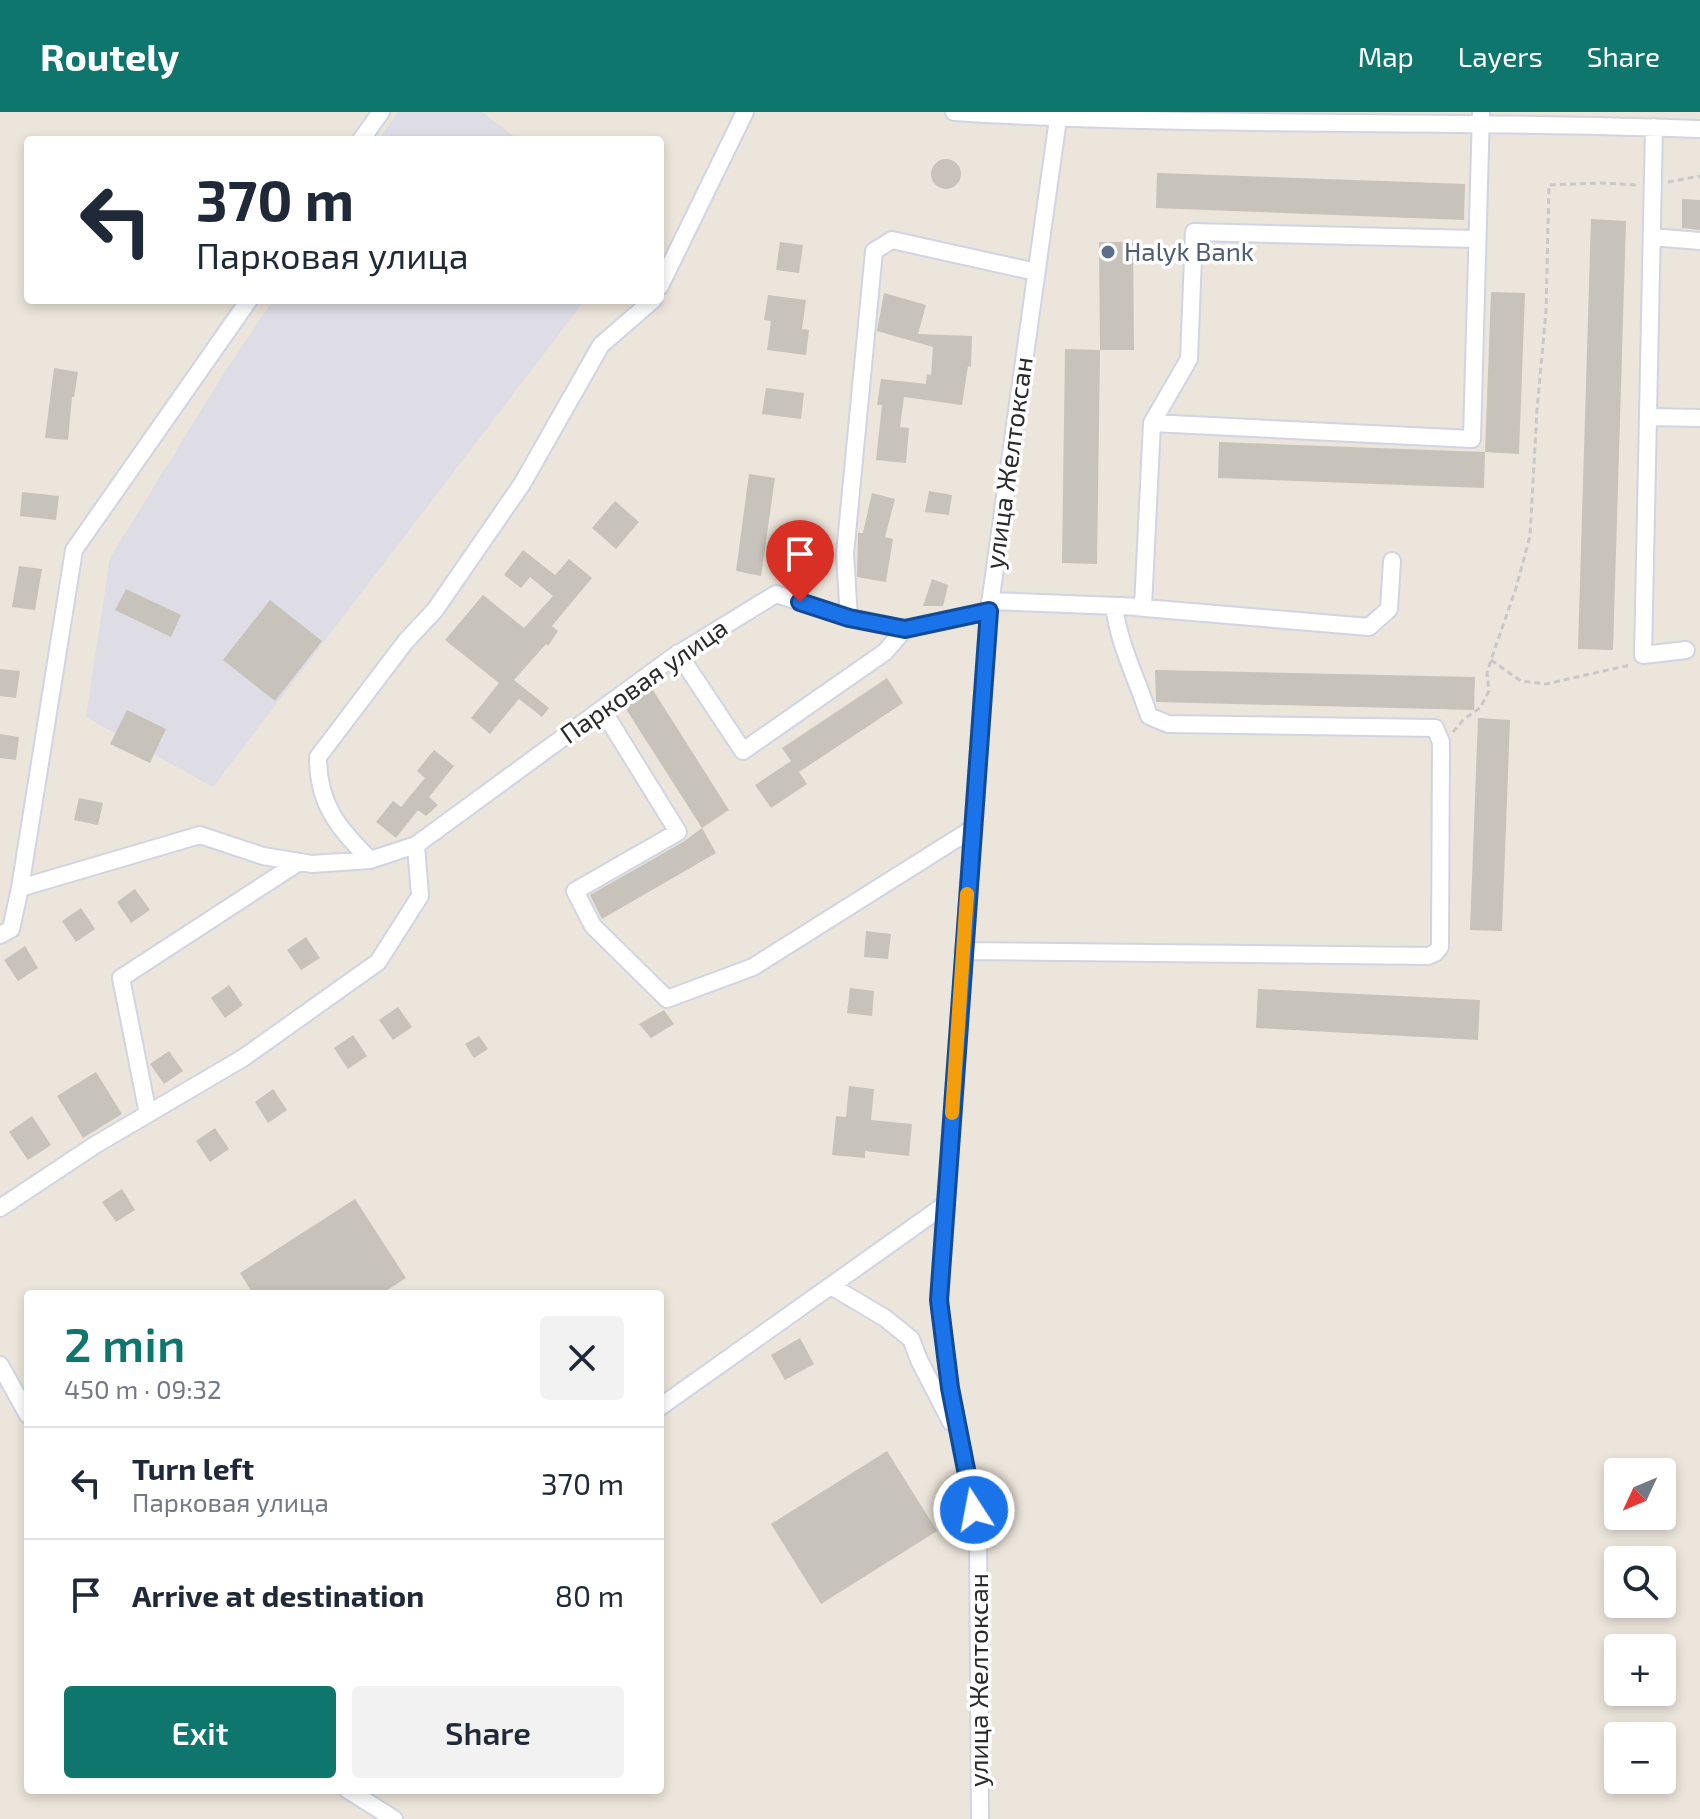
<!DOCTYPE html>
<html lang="en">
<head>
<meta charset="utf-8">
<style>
  :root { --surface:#fff; --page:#f2f2f3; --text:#1f2937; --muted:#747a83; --line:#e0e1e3; --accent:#0f766e }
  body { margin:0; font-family:"Exo 2",sans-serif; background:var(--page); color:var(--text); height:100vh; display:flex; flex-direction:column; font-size:30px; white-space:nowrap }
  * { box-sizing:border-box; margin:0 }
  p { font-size:26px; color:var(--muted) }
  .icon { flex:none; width:44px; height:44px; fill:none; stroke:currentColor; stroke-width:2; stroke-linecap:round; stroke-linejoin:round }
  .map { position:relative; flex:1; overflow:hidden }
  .details { position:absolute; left:24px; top:1178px; width:640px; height:504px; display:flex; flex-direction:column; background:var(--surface); border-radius:8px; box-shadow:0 4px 12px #0003 }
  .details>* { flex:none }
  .hud { position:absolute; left:24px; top:24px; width:640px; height:168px; border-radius:8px; box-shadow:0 4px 12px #0003; background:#fff; color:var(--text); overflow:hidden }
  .needle { width:52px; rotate:226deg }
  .fabs { position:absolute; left:1604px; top:1346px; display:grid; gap:16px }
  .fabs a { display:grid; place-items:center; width:72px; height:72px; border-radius:8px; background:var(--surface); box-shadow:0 4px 12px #0003; font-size:40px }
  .pin { position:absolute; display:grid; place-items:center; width:68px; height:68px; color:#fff; margin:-82px -34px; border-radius:50% 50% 50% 0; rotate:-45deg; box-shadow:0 0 8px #0007 }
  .pin .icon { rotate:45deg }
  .me { position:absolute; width:88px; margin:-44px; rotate:349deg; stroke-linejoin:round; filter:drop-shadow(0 0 6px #0008) }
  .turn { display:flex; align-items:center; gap:28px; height:168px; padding:0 40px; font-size:36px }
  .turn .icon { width:104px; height:104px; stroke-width:2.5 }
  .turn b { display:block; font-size:56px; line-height:68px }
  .round { display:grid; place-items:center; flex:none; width:84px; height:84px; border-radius:8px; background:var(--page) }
  .overview { display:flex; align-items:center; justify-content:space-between; height:136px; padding:0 40px }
  h1 { font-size:48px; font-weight:600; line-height:60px; color:var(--accent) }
  .cta { display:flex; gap:16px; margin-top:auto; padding:16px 40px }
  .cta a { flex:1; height:92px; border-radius:8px; background:var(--accent); color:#fff; font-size:32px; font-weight:600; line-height:92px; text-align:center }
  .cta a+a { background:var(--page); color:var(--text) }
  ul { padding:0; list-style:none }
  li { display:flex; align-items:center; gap:24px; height:112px; padding:0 40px; border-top:2px solid var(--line) }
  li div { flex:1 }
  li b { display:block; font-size:30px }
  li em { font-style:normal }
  header { display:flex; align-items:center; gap:48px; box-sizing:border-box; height:112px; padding:0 40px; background:var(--accent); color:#fff }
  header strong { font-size:38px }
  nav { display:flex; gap:44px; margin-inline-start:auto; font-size:28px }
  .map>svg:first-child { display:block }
</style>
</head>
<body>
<header>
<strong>Routely</strong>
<nav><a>Map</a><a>Layers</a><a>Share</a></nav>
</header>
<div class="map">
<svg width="1700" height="1707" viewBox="0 0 1700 1707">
  <rect width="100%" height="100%" fill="#ece5db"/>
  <path fill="#dedce4" d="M398,0h84l37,28h-140z
    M273,188h312l-372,487 -127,-70 24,-159 111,-180z"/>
  <path fill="#c7c3ba" d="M931 62a15 15 0 1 1 30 0a15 15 0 1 1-30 0Z
    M1157,61l308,11 -1,36 -308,-12z
    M1682,87l18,1v30l-18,-2z
    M1591,107l35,2 -13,429 -35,-1z
    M780,130l23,3 -4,28 -23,-3z
    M1099,130h34l1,108h-34z
    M1491,180l34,1 -6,161 -34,-2z
    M884,181l42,12 -8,29 54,2 -1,31 -3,-1 -6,39 -58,-8 -4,30 9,1 -3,35 -30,-3 6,-55h-5l4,-26 45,5 1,-10 4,1 2,-28 -56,-16z
    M768,183l38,5 -4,29 7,1 -3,25 -39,-5 4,-29 -7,-1z
    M1065,237l35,1 -3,214 -35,-1z
    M54,256l24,4 -4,25h-2l-4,43 -23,-2z
    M766,276l38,5 -3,26 -39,-5z
    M1219,330l266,10 -1,36 -266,-10z
    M749,362l26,4 -14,98 -25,-5z
    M929,379l23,4 -3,20 -24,-3z
    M22,380l37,4 -3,24 -36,-4z
    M872,381l23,6 -10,38 8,2 -7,43 -29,-5 1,-44h5z
    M615,389l24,21 -23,27 -24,-21z
    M523,438l32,25 14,-16 23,19 -40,48 6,5 -10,15 -2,-2 -32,36 35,28 -7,9 -23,-18 -29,35 -19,-16 28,-35 -54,-43 38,-45 41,33 29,-32 -23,-19 -9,11 -17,-13z
    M19,454l23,3 -7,41 -23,-3z
    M932,467l16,6 -5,21h-20z
    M126,477l55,26 -10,22 -56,-27z
    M270,488l52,41 -47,60 -52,-41z
    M0,557l20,2 -4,27 -16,-2z
    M1155,558l320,7 -1,33 -318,-8z
    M887,566l16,25 -104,69 8,12 -36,24 -16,-23 36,-24 -9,-13z
    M651,575l78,123 -27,18 -78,-122z
    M127,598l39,19 -16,34 -40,-19z
    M1478,606l32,2 -8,211 -32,-1z
    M0,622l19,3 -3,23 -16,-2z
    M434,638l20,16 -25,31 9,8 -12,11 -8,-6 -22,28 -20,-16 17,-21 8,6 24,-29 -8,-7z
    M79,686l24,5 -5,22 -24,-5z
    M702,716l14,25 -114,66 -12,-24 93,-53z
    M135,777l15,21 -19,13 -14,-21z
    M81,796l14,21 -19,13 -14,-21z
    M866,819l25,3 -3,25 -24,-2z
    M306,825l14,21 -19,12 -14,-20z
    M25,834l13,22 -20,13 -14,-21z
    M229,873l14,20 -18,13 -14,-20z
    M850,876l24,3 -2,25 -25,-3z
    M1258,877l222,11 -2,40 -222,-12z
    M398,895l14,20 -19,13 -14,-20z
    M664,898l10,14 -23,14 -12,-14z
    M353,923l14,21 -19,13 -14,-21z
    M479,924l9,13 -14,9 -9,-14z
    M169,939l14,20 -19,13 -14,-20z
    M96,960l26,42 -39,24 -26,-42z
    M849,974l25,3 -3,31 41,4 -3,32 -44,-5v7l-33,-3 4,-39 10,1z
    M273,977l14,21 -19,13 -13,-21z
    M32,1004l19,29 -23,15 -19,-28z
    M215,1016l14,21 -19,13 -14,-21z
    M122,1077l13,21 -19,12 -14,-20z
    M355,1087l51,79 -25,16h-128l-13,-21z
    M800,1226l14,26 -29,16 -14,-25z
    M887,1339l50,80 -116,73 -50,-80z"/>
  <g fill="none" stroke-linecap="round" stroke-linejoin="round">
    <defs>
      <path id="minor" d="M954,0c248,16 498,7 746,17
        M1654,15l-11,528 43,-5
        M361,28l20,-28
        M1652,125l48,4
        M660,174l85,-174
        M1648,305l52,1
        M1152,311l320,16 9,-327
        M990,489l153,6 9,-184 37,-64 5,-127 283,7
        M1133,495l236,20 20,-18 3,-48
        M849,506l-4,-64 29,-303 18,-11 144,32
        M678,541l65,98 142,-99 20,-23
        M602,597l76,123 -103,59 18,35 74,73 86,-32 219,-138
        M370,748c-32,-33 -52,-55 -52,-103l88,-116 29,-31 87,-126 79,-139 52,-45
        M20,776l54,-338 175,-250
        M0,823l11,-6 9,-41 180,-53 63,21 49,8 58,-4 46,-15 257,-188 103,-63 73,24 56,11 84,-18
        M963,839l465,5 7,-3 5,-6 1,-205 -6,-14 -267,-4 -19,-8c-12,-37 -30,-71 -35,-110
        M148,1002l-27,-136 178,-116
        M0,1096l95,-63 148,-87 135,-96 42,-66 -4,-51
        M831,1174l54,32 26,21 8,21 32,62
        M0,1253l28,50
        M660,1295l286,-203
        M348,1678l46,29
        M980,1707l-2,-285 -28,-146 -11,-88 50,-689 70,-499"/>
    </defs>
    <use href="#minor" stroke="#d0d4e3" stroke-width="20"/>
    <path stroke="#c8c8c8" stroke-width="3" stroke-dasharray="6 4" stroke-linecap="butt" d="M1668,70l32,-6
      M1491,548l30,21 25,3 84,-19
      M1453,620l11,-13 16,-11 9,-17 -2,-18 4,-13 25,-72 14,-52 7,-126 9,-99 3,-126 51,-2 37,2"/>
    <use href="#minor" stroke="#fff" stroke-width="16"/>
  </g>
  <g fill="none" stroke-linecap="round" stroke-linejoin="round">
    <defs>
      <path id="route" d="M800,490l49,16 56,11 84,-18 -50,689 11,88 24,122"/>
    </defs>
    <use href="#route" stroke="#114b97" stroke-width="20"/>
    <use href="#route" stroke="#1a73e8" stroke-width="14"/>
    <path stroke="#f59e0b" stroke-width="14" d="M952,1001l15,-219"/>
  </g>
  <circle fill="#5c6f8a" stroke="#fff" stroke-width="3" cx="1108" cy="140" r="8"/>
  <g text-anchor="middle" stroke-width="7" stroke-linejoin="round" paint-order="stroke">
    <g font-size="26" fill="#4e5e75" stroke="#fff" text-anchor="start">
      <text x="1124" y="149">Halyk Bank</text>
    </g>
    <g font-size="26" fill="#2a2a2a" stroke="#fff">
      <text transform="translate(1009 351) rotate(-82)" y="9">улица Желтоксан</text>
      <text transform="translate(644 569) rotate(-35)" y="9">Парковая улица</text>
      <text transform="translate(979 1568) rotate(-90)" y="9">улица Желтоксан</text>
    </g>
  </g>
</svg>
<div class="fabs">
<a><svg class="needle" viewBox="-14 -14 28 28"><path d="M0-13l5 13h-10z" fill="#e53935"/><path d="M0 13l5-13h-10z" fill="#747a83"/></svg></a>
<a><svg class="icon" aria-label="search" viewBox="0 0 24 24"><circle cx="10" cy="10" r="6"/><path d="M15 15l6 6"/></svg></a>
<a>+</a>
<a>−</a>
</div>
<div class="pin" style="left:800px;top:490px;background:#d93025"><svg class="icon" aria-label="arrive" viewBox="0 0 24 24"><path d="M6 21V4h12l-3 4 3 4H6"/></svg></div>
<svg class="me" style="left:974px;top:1398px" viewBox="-20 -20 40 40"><circle r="17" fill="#1a73e8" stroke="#fff" stroke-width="3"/><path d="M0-11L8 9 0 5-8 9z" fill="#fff"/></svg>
<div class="hud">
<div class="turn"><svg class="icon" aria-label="left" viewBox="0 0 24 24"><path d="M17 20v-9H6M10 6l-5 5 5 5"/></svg><div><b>370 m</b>Парковая улица</div></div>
</div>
<section class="details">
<div class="overview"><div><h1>2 min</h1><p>450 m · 09:32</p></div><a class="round"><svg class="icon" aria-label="close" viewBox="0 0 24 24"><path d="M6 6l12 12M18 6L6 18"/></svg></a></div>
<ul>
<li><svg class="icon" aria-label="left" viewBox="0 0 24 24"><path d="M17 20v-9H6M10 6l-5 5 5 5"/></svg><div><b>Turn left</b><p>Парковая улица</p></div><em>370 m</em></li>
<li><svg class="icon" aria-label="arrive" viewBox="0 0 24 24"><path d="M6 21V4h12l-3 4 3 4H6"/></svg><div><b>Arrive at destination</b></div><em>80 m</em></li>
</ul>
<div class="cta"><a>Exit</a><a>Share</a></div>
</section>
</div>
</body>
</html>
